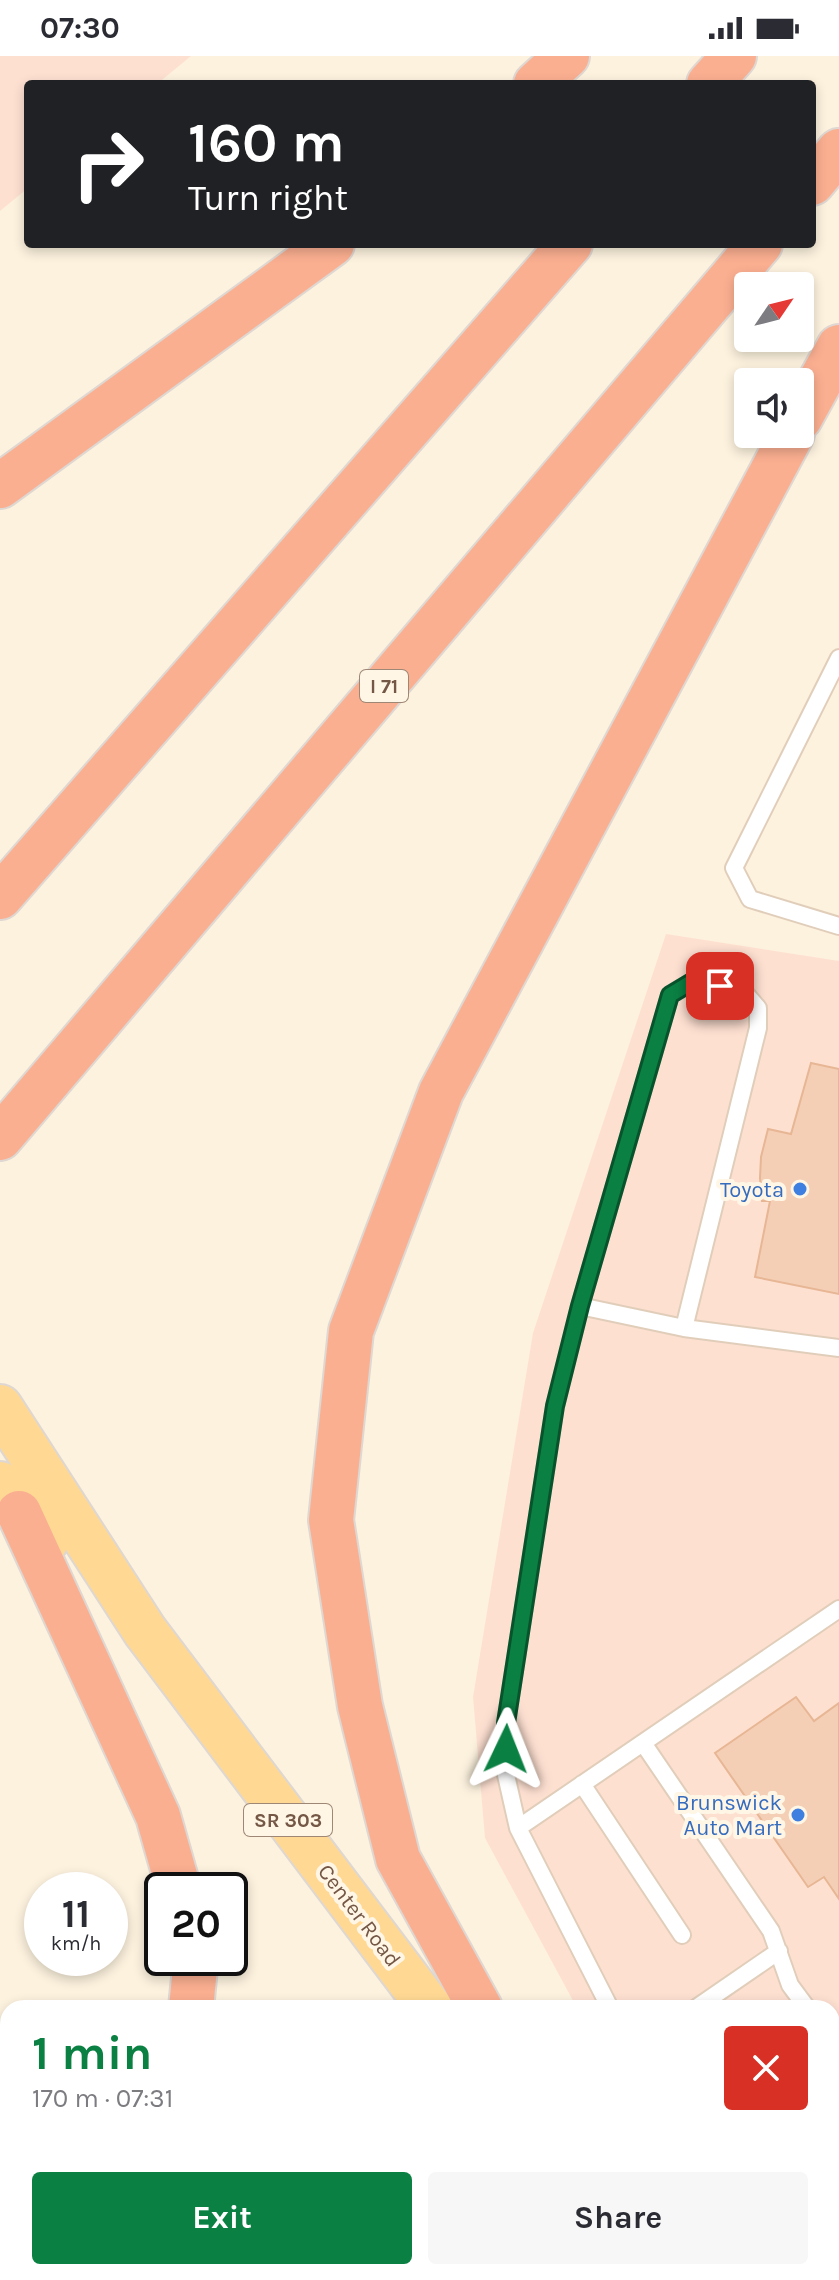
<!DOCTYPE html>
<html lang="en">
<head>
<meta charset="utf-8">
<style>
  :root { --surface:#fff; --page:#f7f7f7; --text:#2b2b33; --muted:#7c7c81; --accent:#0b8043 }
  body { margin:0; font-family:Karla,sans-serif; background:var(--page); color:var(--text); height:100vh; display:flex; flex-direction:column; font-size:30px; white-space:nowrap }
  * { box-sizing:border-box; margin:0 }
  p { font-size:26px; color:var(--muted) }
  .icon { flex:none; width:44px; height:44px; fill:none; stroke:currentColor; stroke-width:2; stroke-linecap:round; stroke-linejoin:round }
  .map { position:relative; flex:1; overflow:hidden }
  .side { position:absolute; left:0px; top:1944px; width:840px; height:280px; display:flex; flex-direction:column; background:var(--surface); border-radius:24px 24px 0 0; box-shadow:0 4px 12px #0003 }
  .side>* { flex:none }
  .guide { position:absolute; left:24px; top:24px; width:792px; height:168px; border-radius:8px; box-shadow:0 4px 12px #0003; background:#202124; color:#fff; overflow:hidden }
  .needle { width:52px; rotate:55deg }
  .controls { position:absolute; left:734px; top:216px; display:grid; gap:16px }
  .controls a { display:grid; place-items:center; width:80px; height:80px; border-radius:8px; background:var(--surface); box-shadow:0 4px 12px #0003; font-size:40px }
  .speed { position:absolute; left:24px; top:1816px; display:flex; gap:16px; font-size:40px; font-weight:700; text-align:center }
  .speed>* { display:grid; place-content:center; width:104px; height:104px; border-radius:50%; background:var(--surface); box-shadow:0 4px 12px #0003; line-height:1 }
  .speed small { font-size:20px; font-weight:400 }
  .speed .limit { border:4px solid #111; border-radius:12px; background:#fff; color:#111 }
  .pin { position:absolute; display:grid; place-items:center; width:68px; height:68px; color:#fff; margin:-34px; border-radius:16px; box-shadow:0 4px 12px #0006 }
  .me { position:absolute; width:88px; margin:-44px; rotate:2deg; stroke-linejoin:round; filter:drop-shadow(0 0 6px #0008) }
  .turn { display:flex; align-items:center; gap:28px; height:168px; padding:0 32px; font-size:36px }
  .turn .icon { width:104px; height:104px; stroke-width:2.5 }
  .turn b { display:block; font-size:56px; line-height:68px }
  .round { display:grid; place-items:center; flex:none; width:84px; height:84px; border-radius:8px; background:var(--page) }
  .head { display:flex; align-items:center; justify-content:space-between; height:136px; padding:0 32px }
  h1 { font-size:48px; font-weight:700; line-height:60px; color:var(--accent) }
  .cta { display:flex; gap:16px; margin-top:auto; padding:16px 32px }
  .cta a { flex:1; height:92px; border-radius:8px; background:var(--accent); color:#fff; font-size:32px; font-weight:700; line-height:92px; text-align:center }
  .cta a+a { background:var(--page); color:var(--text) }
  .status { display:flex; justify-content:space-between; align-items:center; height:56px; padding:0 40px; background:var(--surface); direction:ltr }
  .status svg { height:22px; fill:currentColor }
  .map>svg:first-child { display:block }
</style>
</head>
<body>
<div class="status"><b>07:30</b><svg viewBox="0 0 49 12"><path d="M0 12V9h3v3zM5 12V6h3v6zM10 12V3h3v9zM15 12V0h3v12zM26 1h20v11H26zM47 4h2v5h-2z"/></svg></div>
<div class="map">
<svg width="839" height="2224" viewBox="0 0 839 2224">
  <rect width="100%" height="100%" fill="#fdf2de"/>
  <path fill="#fee0d1" d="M0,0h191l-34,28h-129v104l-28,23z
    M666,878l173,27v1319h-115l-5,-8h113v-264h-255l-92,-170 -12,-141 60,-364z"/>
  <path fill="#f4cfb5" stroke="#e7b694" stroke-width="2" d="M811,1007l28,6v225l-84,-17 15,-76h-8l-2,-23 1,-21 7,-28 23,5z
    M796,1641l18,24 25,-18v196l-15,-22 -16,10 -93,-134z"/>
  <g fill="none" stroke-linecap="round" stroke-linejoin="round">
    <defs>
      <path id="service" d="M839,602l-105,210 16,31 89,27
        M580,1250l90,-311 25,-15 50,13 13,15v20l-74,300
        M643,1687l128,188 19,54 17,23
        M582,1728l100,151
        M518,1772l-12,-53v-52l49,-317 25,-100 104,22 155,20
        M610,1952l-92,-180 321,-219
        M696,1952l83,-57
        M832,1986l7,9
        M832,2126l7,9
        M745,2216l5,8"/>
      <path id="primary" d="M0,1351l145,224 285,377
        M0,1428l19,29 27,28"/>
      <path id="motorway" d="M536,28l31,-28
        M709,28l25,-28
        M812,127l27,-32
        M800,362l39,-71
        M0,430l332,-242
        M0,841l570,-653
        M0,1082l760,-894
        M19,1457l139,303 21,74
        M191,1952l5,-50
        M480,1952l-82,-149 -38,-153 -29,-186 20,-189 90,-239 351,-658
        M626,2216l5,8
        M39,2224l11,-8
        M154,2224l10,-8"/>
    </defs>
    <use href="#service" stroke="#e1ceba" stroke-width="20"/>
    <use href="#primary" stroke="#ded7d2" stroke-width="48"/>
    <use href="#motorway" stroke="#ded7d2" stroke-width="48"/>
    <use href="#service" stroke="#fff" stroke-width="16"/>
    <use href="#primary" stroke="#ffd994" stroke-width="44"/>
    <use href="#motorway" stroke="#fbaf91" stroke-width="44"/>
  </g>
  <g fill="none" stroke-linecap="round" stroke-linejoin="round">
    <defs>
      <path id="route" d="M506,1693v-26l45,-291 4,-26 25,-100 90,-311 25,-15 25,6"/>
    </defs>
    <use href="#route" stroke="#07532c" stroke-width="20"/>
    <use href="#route" stroke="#0b8043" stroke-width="14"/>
  </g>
  <g fill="#3f7fe0" stroke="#fff6e6" stroke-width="3">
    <circle cx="800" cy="1133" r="8"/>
    <circle cx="798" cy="1759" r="8"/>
  </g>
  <g text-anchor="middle" stroke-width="8" stroke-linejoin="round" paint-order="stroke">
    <g fill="#fff6e6" stroke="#9e8775" stroke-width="2">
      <rect x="360" y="614" width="48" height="32" rx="6"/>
      <rect x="244" y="1748" width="88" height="32" rx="6"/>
    </g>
    <g font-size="20" font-weight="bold" fill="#745745">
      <text x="384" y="637">I 71</text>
      <text x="288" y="1771">SR 303</text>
    </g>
    <g font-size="22" fill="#366cbe" stroke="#fff6e6" text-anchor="end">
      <text x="784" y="1141">Toyota</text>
      <text x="782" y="1754">Brunswick<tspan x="782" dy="25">Auto Mart</tspan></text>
    </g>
    <g font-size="22" fill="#745745" stroke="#fff6e6">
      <text transform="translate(360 1859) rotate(53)" y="8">Center Road</text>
    </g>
  </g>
</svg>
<div class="controls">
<a><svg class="needle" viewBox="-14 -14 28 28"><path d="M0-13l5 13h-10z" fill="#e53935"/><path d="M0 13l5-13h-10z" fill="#7c7c81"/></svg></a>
<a><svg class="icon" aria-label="sound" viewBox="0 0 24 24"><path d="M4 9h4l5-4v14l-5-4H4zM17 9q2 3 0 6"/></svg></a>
</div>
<div class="speed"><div>11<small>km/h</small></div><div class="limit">20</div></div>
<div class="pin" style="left:720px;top:930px;background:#d93025"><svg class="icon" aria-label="arrive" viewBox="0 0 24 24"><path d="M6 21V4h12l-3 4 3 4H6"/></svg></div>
<svg class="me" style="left:506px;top:1693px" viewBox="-20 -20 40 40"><path d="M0-17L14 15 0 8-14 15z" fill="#0b8043" stroke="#fff" stroke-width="4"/></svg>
<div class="guide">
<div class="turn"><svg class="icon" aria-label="right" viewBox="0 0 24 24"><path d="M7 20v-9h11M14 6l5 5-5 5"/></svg><div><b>160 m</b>Turn right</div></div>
</div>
<section class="side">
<div class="head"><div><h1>1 min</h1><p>170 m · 07:31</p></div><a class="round" style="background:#d93025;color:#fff"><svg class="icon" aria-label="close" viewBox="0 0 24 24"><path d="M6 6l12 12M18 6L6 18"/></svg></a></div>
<div class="cta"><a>Exit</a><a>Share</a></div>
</section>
</div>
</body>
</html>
